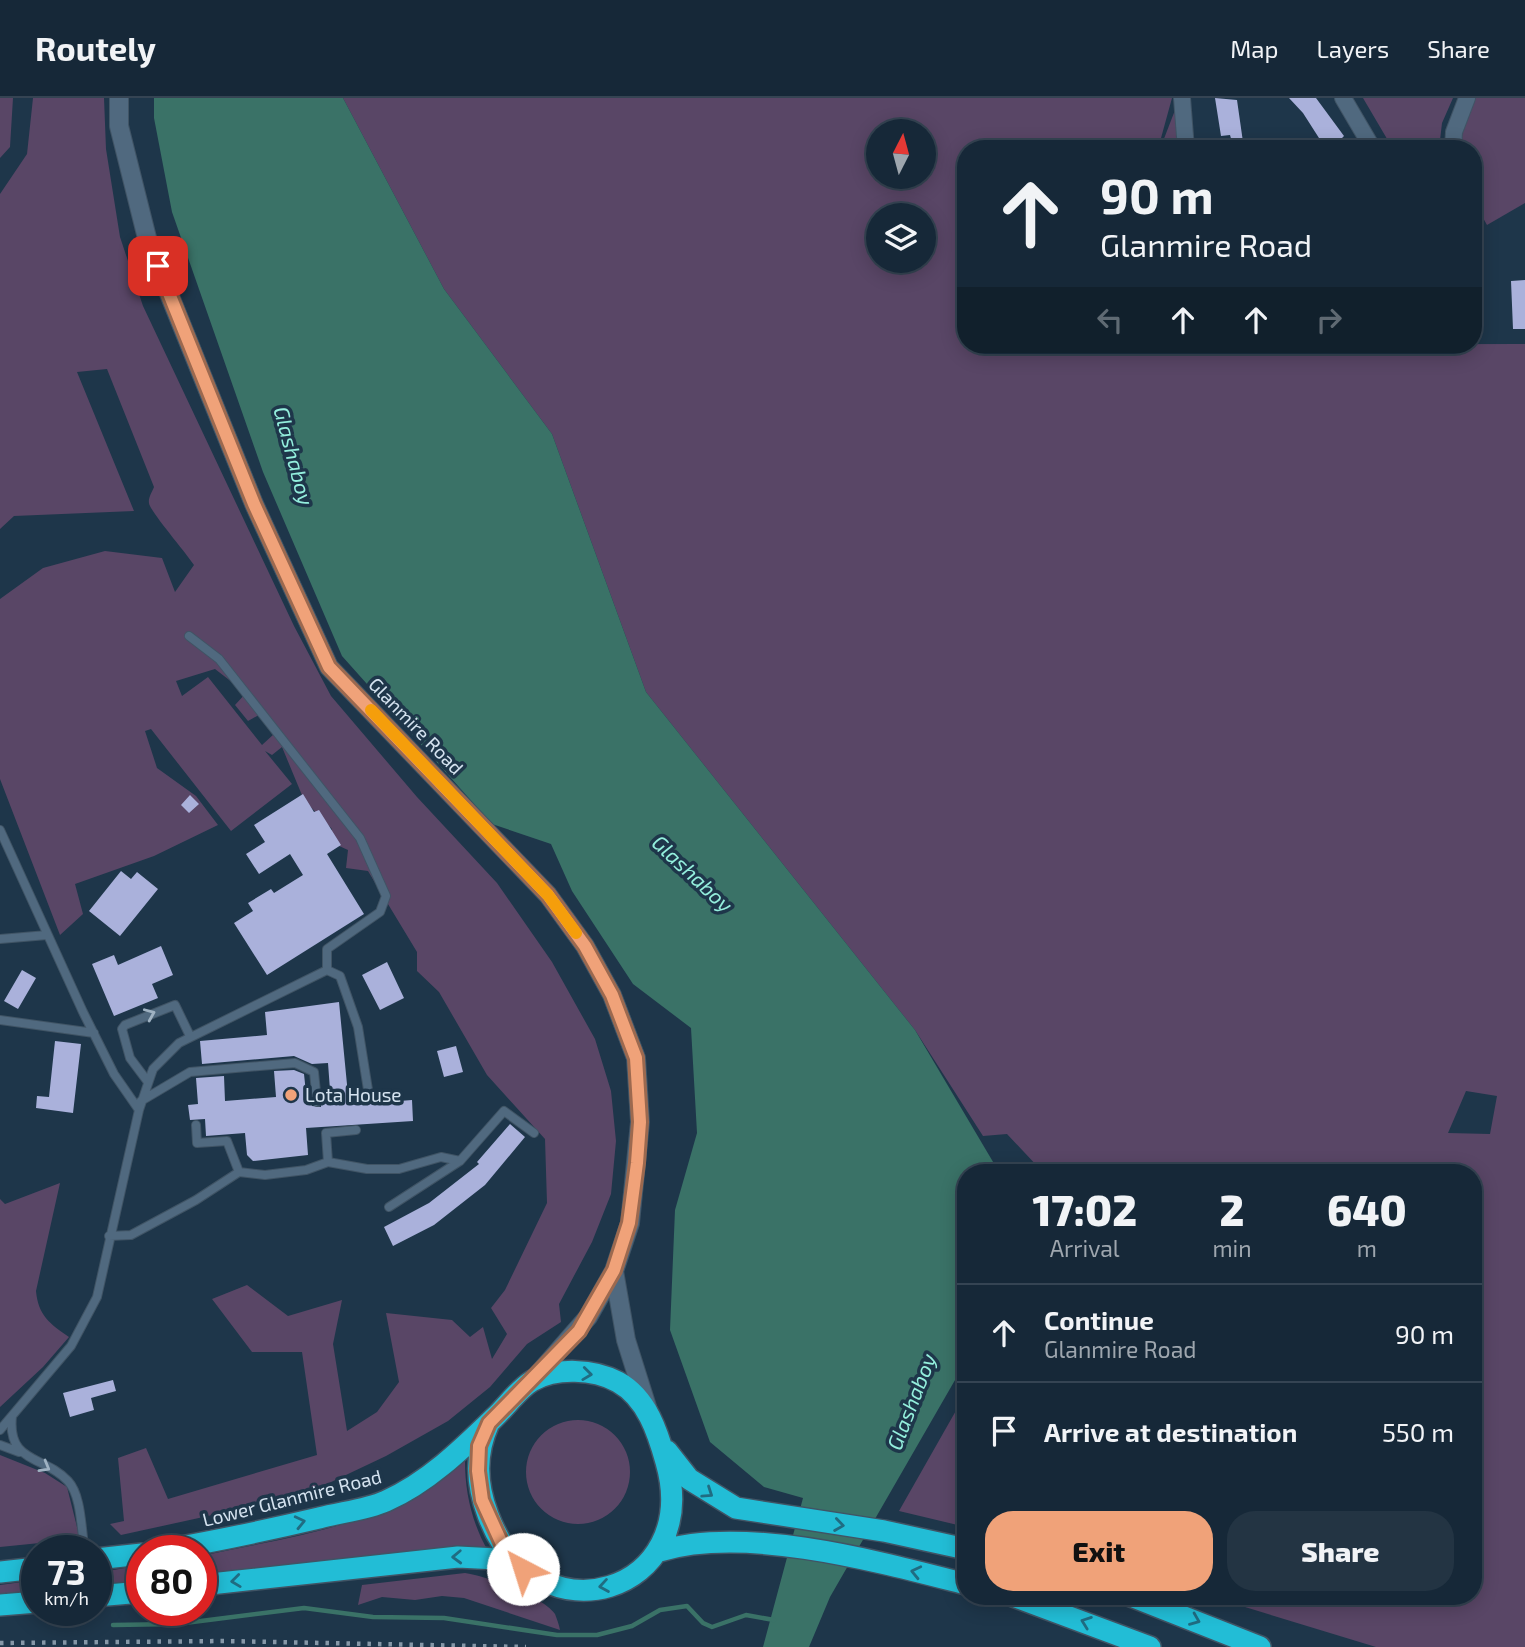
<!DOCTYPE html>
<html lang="en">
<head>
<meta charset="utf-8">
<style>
  :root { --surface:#162838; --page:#233443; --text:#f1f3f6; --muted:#9ea6ae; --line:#354453; --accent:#f0a279 }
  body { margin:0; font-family:"Exo 2",sans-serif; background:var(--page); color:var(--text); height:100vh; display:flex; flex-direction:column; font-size:26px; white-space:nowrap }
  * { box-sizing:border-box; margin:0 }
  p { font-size:23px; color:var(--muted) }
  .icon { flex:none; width:38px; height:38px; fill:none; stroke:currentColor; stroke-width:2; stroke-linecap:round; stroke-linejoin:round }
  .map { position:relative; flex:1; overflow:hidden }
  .sheet { position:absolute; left:957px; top:1066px; width:525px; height:441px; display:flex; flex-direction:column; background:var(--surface); border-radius:28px; box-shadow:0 4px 18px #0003,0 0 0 2px var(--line) }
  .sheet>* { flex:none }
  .top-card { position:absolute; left:957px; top:42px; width:525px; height:214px; border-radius:28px; box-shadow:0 4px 18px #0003,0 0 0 2px var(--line); background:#162838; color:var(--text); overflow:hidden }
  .needle { width:46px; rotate:6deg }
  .fabs { position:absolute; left:866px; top:21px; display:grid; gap:14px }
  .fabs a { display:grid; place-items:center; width:70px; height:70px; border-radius:50%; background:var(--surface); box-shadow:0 4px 18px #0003,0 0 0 2px var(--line); font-size:35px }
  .speed { position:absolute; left:21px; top:1437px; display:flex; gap:14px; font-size:35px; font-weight:700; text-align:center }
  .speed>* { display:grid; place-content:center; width:91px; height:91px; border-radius:50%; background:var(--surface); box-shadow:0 4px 18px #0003,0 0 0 2px var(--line); line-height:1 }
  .speed small { font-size:18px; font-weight:400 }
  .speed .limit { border:10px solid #d22; background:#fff; color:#111 }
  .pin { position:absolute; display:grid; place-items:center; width:60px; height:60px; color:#fff; margin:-30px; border-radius:14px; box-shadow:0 4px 10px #0006 }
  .me { position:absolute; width:77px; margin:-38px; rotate:320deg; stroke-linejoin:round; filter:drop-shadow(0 0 5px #0008) }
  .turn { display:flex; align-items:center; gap:24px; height:147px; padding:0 28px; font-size:32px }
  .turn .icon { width:91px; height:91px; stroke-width:2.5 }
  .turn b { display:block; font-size:49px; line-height:60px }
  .lanes { display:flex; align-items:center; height:66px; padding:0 28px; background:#0003; justify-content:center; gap:35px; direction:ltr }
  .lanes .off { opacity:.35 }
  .eta { display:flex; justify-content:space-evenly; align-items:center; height:119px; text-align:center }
  .eta b { font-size:42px; font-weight:800; line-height:49px }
  .button { display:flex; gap:14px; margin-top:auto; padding:14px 28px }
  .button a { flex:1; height:80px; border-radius:28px; background:var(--accent); color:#111; font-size:28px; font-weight:800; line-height:80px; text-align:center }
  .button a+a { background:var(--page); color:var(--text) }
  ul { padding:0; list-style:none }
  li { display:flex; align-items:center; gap:21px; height:98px; padding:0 28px; border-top:2px solid var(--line) }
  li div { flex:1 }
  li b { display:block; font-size:26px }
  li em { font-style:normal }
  header { display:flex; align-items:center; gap:42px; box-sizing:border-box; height:98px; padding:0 35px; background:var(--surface); border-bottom:2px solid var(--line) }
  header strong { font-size:33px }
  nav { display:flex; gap:38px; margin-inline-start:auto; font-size:24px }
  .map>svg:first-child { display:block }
</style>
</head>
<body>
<header>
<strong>Routely</strong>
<nav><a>Map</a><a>Layers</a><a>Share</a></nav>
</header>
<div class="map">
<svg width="1525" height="1549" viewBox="0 0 1525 1549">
  <rect width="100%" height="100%" fill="#1e364a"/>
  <path fill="#594666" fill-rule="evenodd" d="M0,0h13l-3,49 -10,11z
    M33,0h71l2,51 14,88 23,69 151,320 37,70 86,101 80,86 55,79 43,77 16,52 5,50 -5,53 -19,48 -33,62 2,18 -34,22 -37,43 -42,34 -62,35 -57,27 -43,16 -165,36 -11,-11 14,-3 -6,-63 28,-10 22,51 149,-44 -15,-103h-50l-40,-53 35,-14 41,31 54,-16 -9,44 14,87 30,-19 22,-30 -13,-69 66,7 18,17 13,-10 9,32 15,-25 -16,-26 14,-18 42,-87 -2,-64 -58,-64 -48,-83 -22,-21v-19l-49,-81 -22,-3 2,-18 -20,-9 4,-12 -28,-29 -22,-53 -10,8 -7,-4 27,33 -61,47 -80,-102 -6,2 12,37 39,28 22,29 -64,31 -79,28 8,30 -23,21 -60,-156v-180l43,-31 62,-17 57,7 13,34 19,-27c-7,-11 -45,-55 -45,-62 -1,-5 3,-11 5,-16l-47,-118 -30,3 57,139 -120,5 -14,13v-335l27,-40zM215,571l31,24 -11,12 13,16 16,-9 10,22 -12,11 -54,-68 -26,19 -6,-15z
    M343,0h829l-14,51h-192v196l559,-1v1303h-149l-167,-51h265v-424h-398l-8,-8 -29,4 -32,-34 -24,2 -68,-106 -269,-338 -94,-258 -108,-145zM878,33h46v46h-46zM878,117h46v46h-46zM1466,993l31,5 -7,38 -42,-1z
    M1363,0h90l-11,25 -3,26h-46z
    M1472,0h53v105l-38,22 -13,-23v-53h-16l3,-26z
    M1177,7l9,44h-26z
    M60,1085l-24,108c2,24 14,33 33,46l-26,30 -43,40v-208l5,5z
    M966,1295v134l-67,-16z
    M526 1374a52 52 0 1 1 104 0a52 52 0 1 1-104 0Z
    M0,1357l45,18 22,14 13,52 -80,8z
    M465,1363c0,32 7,62 23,90l-144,7 -143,18v-20c95,-21 189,-30 264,-95z
    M142,1467v18l-46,4v-14z
    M465,1475c21,3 77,23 90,41 2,5 4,11 5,16l-96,-32 -22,-2 -27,4 -33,-3 -24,8 4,-20z
    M37,1482v14l-37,4v-13z"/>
  <path fill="#3a7267" d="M154,0h189l101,191 108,145 94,258 269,338 84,142h-33v189l-136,236 -21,50h-46l40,-149 -39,-11 -54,-45 -40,-112 5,-120 22,-77 -6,-105 -58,-44 -61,-93 -21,-47 -59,-20 -150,-168 -79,-184 -91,-260 -18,-94z"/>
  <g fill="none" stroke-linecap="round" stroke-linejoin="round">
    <path stroke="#3a7267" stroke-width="4.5" d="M113,1527l64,-1 127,-16 69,9 71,1 113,17h40l35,-9 28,-16 27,-4 16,17 9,4 34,-12 28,5"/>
  </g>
  <path fill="#aab1db" d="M1215,0l22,2 7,49h-10l-4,-14 -9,1z
    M1289,0h27l28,38 -5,5 4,8h-17l-23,-36z
    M1525,182v49h-12l-2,-48z
    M303,696l11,18 5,-2 22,35 -14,9 37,60 -97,61 -33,-52 19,-12 -5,-8 23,-14 3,4 29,-18 -13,-21 -31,20 -13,-20 19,-12 -11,-17z
    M190,697l9,9 -10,9 -8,-8z
    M121,773l10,8 6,-7 21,17 -38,47 -31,-25z
    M161,848l12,29 -21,9 6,14 -44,18 -22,-52 22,-9 4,10z
    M387,864l17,36 -24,12 -18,-35z
    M22,872l14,8 -18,31 -14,-8z
    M339,904l10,103 63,-5 1,21 -107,7 2,27 -55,6 -6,-6 -2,-22 -39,3 -1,-17 -15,1 -2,-15 10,-1 -2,-26 28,-2 1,25 51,-4 -2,-26 20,-1 10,4 2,19 3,-1 3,14 9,1 1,-16 8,-1 -2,-27 -16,1 -18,-8 -92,8 -2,-23 67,-6 -2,-23z
    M55,943l26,3 -8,69 -37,-5 1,-12 12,1z
    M456,948l7,26 -19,5 -7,-26z
    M510,1026l15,13 -40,48 -51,40 -41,21 -9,-19 45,-24 50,-39 -2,-2z
    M113,1282l3,11 -25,7 3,12 -24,7 -7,-24z"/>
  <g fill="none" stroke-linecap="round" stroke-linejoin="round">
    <defs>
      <path id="lane" d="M189,538l30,23 141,179 26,58 -6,16 -53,37v21
        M0,732l83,182 31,62 25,36 -42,187 -26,49 -71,84
        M0,841l47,-4
        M0,922l94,13
        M148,984l-18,-24 -8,-29 3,-4 50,-20 15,31
        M141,1003l49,-29 105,-9 19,9 3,30
        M139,1012l14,-41 26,-26 148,-73 13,6 18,51 11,69
        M196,1027l1,18 30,-2 12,31
        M328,1064l-2,-29 30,-3
        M389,1109l71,-46 44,-50 30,22
        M109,1138l22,-1 65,-35 43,-28 26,3 41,-5 22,-8 39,7h32l42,-12 19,4
        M12,1318c-5,48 32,39 56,65 13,14 13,45 16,64l5,5
        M0,1347l19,7"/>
      <path id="street" d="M1182,0l4,51
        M1343,0l30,51
        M1453,51l1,-17 13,-34"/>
      <path id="secondary" d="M119,0v28l29,116 106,262 75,163 219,228 37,51 27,49 24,63 4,64 -10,101 -16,48 -26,46 -56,64
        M614,1173l12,69 22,70"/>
      <path id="highway" d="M667,1353l22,28 47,29 148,23 82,18
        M164,1452c52,-9 104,-20 155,-32 22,-6 47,-8 67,-17 43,-19 78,-54 112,-87 10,-10 22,-26 34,-33 24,-14 62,-12 86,1 29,16 40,51 48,80 38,131 -129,183 -178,53 -12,-32 -13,-61 1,-92
        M660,1453c86,-26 220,11 306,33
        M96,1461l46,-5
        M0,1474l37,-4
        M201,1487l257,-28 39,2 21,8
        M96,1498l46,-4
        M1013,1498l137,51
        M1131,1498l129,51
        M0,1507l37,-3"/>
    </defs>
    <use href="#lane" stroke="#405465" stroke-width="10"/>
    <use href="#street" stroke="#405465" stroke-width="18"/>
    <use href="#secondary" stroke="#405465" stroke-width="20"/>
    <use href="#highway" stroke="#405465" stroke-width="24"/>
    <use href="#lane" stroke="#50697f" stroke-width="8"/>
    <use href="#street" stroke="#50697f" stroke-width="16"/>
    <use href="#secondary" stroke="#50697f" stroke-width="18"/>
    <use href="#highway" stroke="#22bdd6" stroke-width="21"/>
    <path stroke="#8698a8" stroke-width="4.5" stroke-dasharray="3.5 7" stroke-linecap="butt" d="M0,1545l224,-2 302,6"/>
  </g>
  <defs><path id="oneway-chevron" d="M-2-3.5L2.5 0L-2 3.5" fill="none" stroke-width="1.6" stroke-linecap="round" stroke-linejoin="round" transform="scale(1.75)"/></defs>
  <g stroke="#9fb2c2">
    <use href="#oneway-chevron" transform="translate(150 916) rotate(-23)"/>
    <use href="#oneway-chevron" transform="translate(45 1369) rotate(30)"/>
  </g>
  <g stroke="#206c82">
    <use href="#oneway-chevron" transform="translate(587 1276) rotate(7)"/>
    <use href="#oneway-chevron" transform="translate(708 1395) rotate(34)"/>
    <use href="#oneway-chevron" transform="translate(300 1424) rotate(-13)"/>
    <use href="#oneway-chevron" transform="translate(839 1427) rotate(8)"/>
    <use href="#oneway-chevron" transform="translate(457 1459) rotate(178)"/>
    <use href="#oneway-chevron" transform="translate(916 1474) rotate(-167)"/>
    <use href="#oneway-chevron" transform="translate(236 1483) rotate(173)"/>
    <use href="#oneway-chevron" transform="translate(604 1488) rotate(171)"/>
    <use href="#oneway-chevron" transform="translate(1195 1522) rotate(22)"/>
    <use href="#oneway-chevron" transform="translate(1086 1524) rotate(-160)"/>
  </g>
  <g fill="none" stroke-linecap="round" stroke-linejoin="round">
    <defs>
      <path id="route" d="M158,168l96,238 75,163 219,228 37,51 27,49 24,63 4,64 -3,41 -8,60 -15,47 -35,61 -90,92 -10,23 -1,25 4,29 25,55 16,14"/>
    </defs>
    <use href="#route" stroke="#9c694f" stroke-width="18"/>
    <use href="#route" stroke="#f0a279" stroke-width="12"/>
    <path stroke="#f59e0b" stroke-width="12" d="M371,612l177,185 28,38"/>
  </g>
  <circle fill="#f0a279" stroke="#1e364a" stroke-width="2.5" cx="291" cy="997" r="7"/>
  <g text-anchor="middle" stroke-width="7" stroke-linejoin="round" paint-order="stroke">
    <g font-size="19" fill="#d4e2ef" stroke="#1e364a">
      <text transform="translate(416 628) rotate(46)" y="7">Glanmire Road</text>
      <text transform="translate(292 1400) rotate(-14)" y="7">Lower Glanmire Road</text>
    </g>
    <g font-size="19" fill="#d4e2ef" stroke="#1e364a" text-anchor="start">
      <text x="305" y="1004">Lota House</text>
    </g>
    <g font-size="21" font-style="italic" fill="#94efdd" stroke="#1e364a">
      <text transform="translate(293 358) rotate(75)" y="7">Glashaboy</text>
      <text transform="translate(692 776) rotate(43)" y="7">Glashaboy</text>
      <text transform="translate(912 1304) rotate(-69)" y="7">Glashaboy</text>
    </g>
  </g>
</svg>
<div class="fabs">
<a><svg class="needle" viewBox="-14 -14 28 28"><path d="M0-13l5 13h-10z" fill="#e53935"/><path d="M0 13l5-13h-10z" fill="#9ea6ae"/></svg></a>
<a><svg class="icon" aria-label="layers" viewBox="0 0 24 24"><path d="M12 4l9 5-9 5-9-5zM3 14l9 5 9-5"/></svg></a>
</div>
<div class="speed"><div>73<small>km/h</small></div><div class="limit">80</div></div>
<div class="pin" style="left:158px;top:168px;background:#d93025"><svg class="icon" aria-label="arrive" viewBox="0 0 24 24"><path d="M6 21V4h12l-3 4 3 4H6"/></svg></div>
<svg class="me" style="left:523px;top:1471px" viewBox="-20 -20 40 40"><circle r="19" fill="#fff"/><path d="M0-13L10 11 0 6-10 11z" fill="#f0a279"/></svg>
<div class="top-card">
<div class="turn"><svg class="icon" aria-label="ahead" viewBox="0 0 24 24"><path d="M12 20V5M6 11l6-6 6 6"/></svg><div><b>90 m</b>Glanmire Road</div></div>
<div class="lanes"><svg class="icon off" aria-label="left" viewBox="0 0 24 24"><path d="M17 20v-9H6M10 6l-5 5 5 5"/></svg><svg class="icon" aria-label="ahead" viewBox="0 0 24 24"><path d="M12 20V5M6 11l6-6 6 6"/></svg><svg class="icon" aria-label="ahead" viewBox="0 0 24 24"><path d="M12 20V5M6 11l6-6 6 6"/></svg><svg class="icon off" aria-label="right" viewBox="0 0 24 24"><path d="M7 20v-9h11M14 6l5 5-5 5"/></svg></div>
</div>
<section class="sheet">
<div class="eta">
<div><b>17:02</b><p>Arrival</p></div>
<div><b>2</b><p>min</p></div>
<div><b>640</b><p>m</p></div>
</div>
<ul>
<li><svg class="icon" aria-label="ahead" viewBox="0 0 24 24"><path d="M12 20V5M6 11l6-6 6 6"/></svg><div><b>Continue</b><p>Glanmire Road</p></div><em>90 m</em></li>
<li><svg class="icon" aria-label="arrive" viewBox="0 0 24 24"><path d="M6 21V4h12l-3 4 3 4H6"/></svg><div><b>Arrive at destination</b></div><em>550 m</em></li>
</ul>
<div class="button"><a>Exit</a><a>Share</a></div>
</section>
</div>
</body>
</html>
